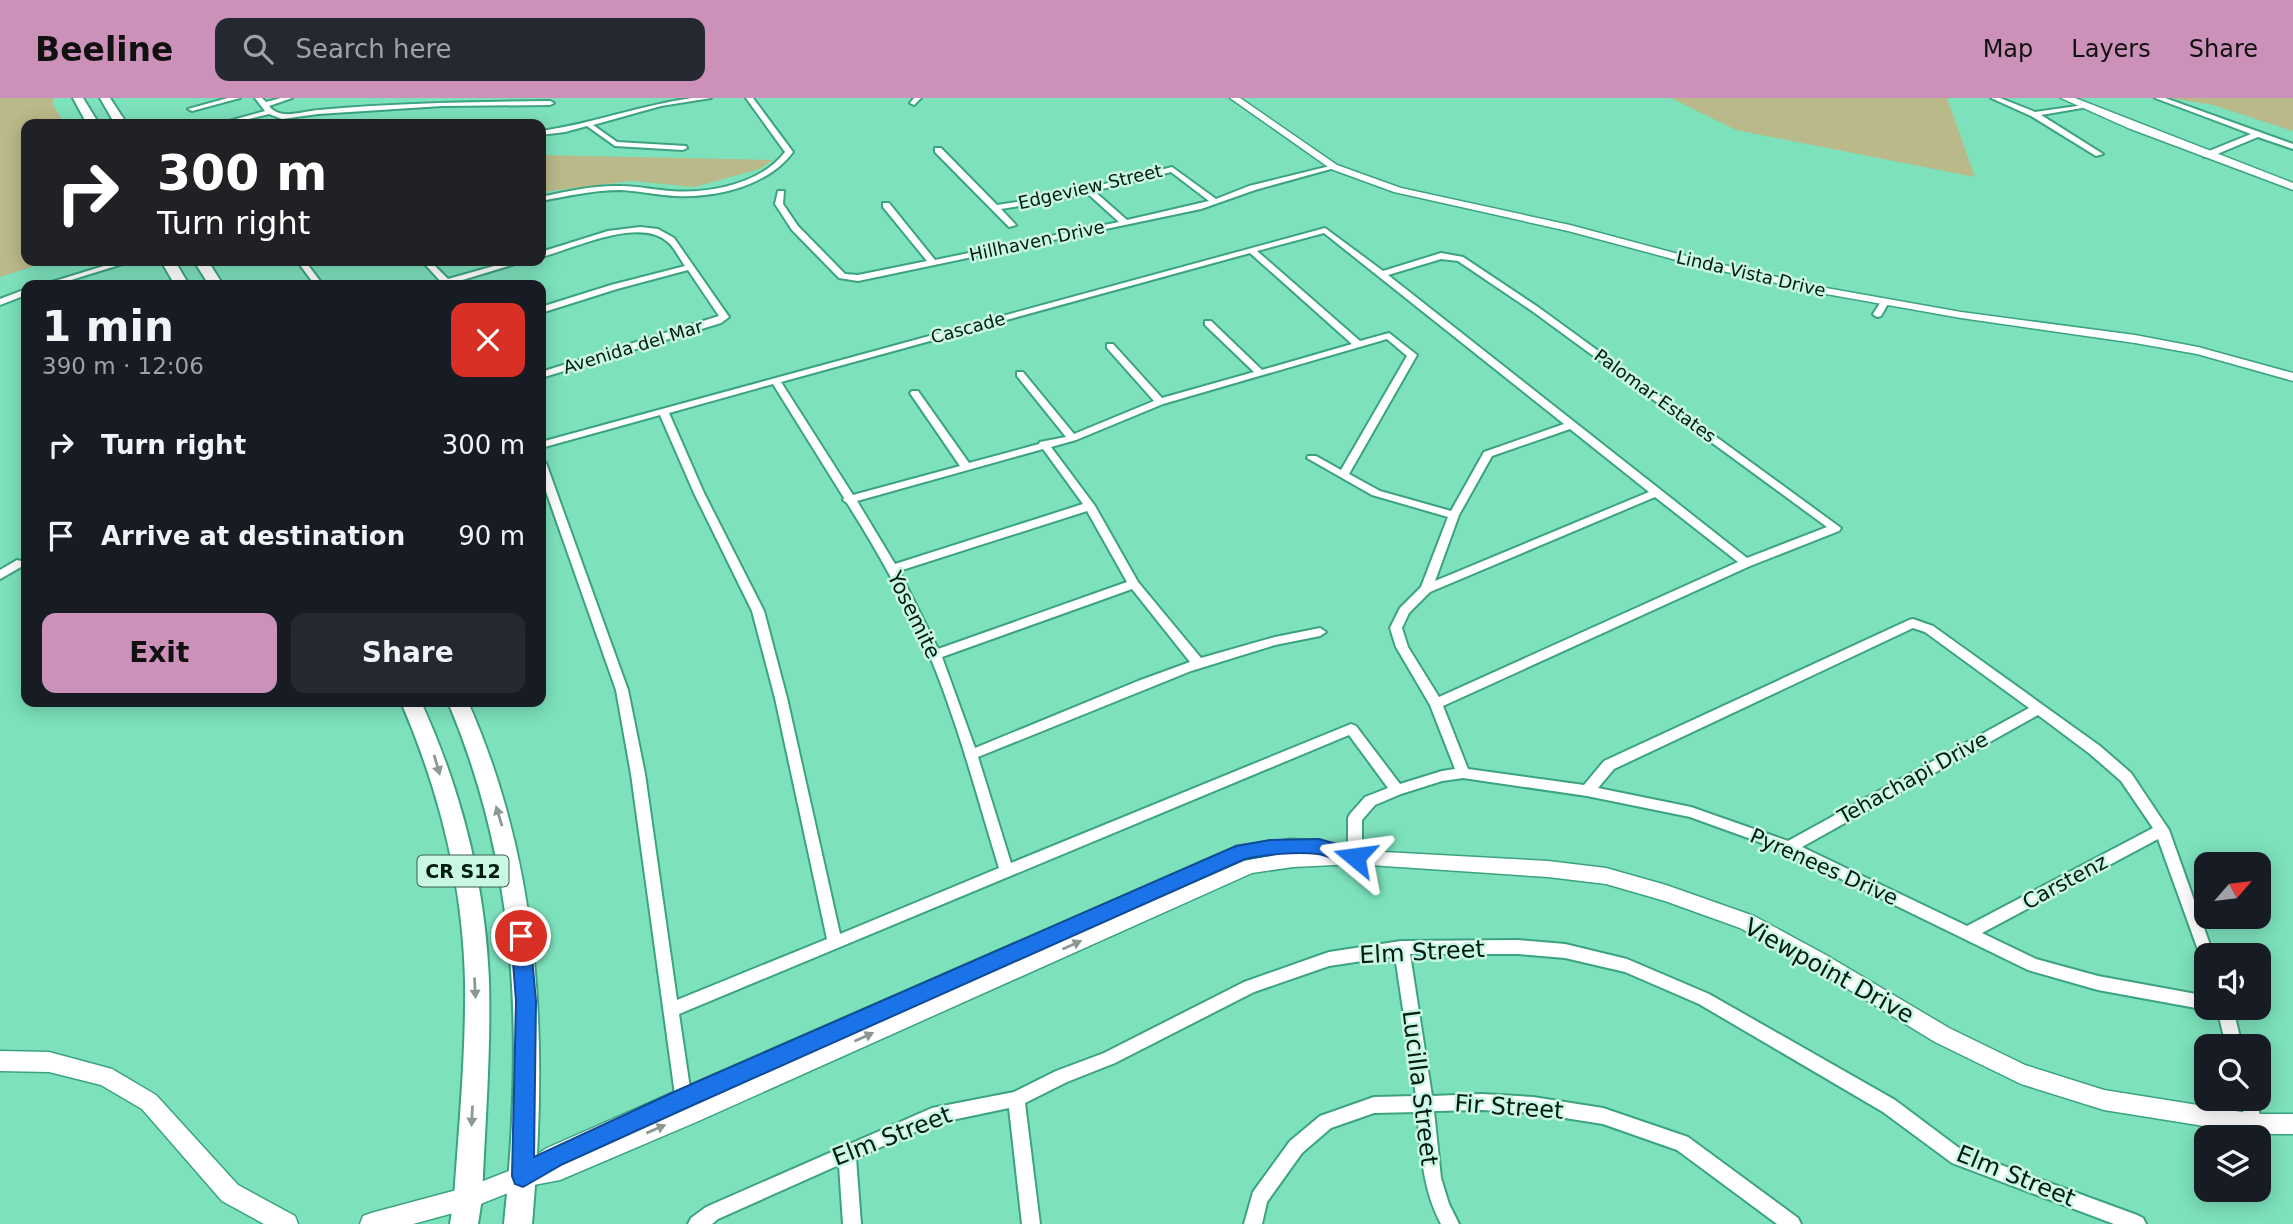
<!DOCTYPE html>
<html lang="en">
<head>
<meta charset="utf-8">
<style>
  :root { --surface:#171b24; --page:#242831; --text:#f1f3f6; --muted:#9ea1a6; --accent:#cb91b8 }
  body { margin:0; font-family:"DejaVu Sans",sans-serif; background:var(--page); color:var(--text); height:100vh; display:flex; flex-direction:column; font-size:26px; white-space:nowrap }
  * { box-sizing:border-box; margin:0 }
  p { font-size:23px; color:var(--muted) }
  .icon { flex:none; width:38px; height:38px; fill:none; stroke:currentColor; stroke-width:2; stroke-linecap:round; stroke-linejoin:round }
  .map { position:relative; flex:1; overflow:hidden }
  .sheet { position:absolute; left:21px; top:182px; width:525px; height:427px; display:flex; flex-direction:column; background:var(--surface); border-radius:14px; box-shadow:0 4px 18px #0003 }
  .sheet>* { flex:none }
  .guide { position:absolute; left:21px; top:21px; width:525px; height:147px; border-radius:14px; box-shadow:0 4px 18px #0003; background:#202124; color:#fff; overflow:hidden }
  .needle { width:46px; rotate:62deg }
  .fabs { position:absolute; left:2194px; top:754px; display:grid; gap:14px }
  .fabs a { display:grid; place-items:center; width:77px; height:77px; border-radius:14px; background:var(--surface); box-shadow:0 4px 18px #0003; font-size:35px }
  .pin { position:absolute; display:grid; place-items:center; width:60px; height:60px; color:#fff; margin:-30px; border:4px solid #fff; border-radius:50%; box-shadow:0 2px 7px #0007 }
  .me { position:absolute; width:77px; margin:-38px; rotate:286deg; stroke-linejoin:round; filter:drop-shadow(0 0 5px #0008) }
  .turn { display:flex; align-items:center; gap:24px; height:147px; padding:0 21px; font-size:32px }
  .turn .icon { width:91px; height:91px; stroke-width:2.5 }
  .turn b { display:block; font-size:49px; line-height:60px }
  .round { display:grid; place-items:center; flex:none; width:74px; height:74px; border-radius:14px; background:var(--page) }
  .head { display:flex; align-items:center; justify-content:space-between; height:119px; padding:0 21px }
  h1 { font-size:42px; font-weight:700; line-height:52px }
  .primary-button { display:flex; gap:14px; margin-top:auto; padding:14px 21px }
  .primary-button a { flex:1; height:80px; border-radius:14px; background:var(--accent); color:#111; font-size:28px; font-weight:700; line-height:80px; text-align:center }
  .primary-button a+a { background:var(--page); color:var(--text) }
  ul { padding:0; list-style:none }
  li { display:flex; align-items:center; gap:21px; height:91px; padding:0 21px }
  li div { flex:1 }
  li b { display:block; font-size:26px }
  li em { font-style:normal }
  header { display:flex; align-items:center; gap:42px; box-sizing:border-box; height:98px; padding:0 35px; background:var(--accent); color:#111 }
  header strong { font-size:33px }
  nav { display:flex; gap:38px; margin-inline-start:auto; font-size:24px }
  .search { width:490px; height:63px; background:var(--page); display:flex; align-items:center; gap:18px; box-sizing:border-box; padding:0 24px; border-radius:14px; color:var(--muted); font-size:26px }
  .map>svg:first-child { display:block }
</style>
</head>
<body>
<header>
<strong>Beeline</strong>
<div class="search"><svg class="icon" aria-label="search" viewBox="0 0 24 24"><circle cx="10" cy="10" r="6"/><path d="M15 15l6 6"/></svg>Search here</div>
<nav><a>Map</a><a>Layers</a><a>Share</a></nav>
</header>
<div class="map">
<svg width="2293" height="1126" viewBox="0 0 2293 1126">
  <rect width="100%" height="100%" fill="#7de1bc"/>
  <path fill="#b9b989" d="M0,0h53v7l12,19h-39v137h24l-50,16z
    M1671,0h276l28,79 -239,-47z
    M2169,0h124v33l-80,-26z
    M541,57l232,5 -14,9 -64,18 -63,-6 -91,11z"/>
  <g fill="none" stroke-linecap="round" stroke-linejoin="round">
    <defs>
      <path id="minor" d="M228,0h12l-48,13 -4,-2z
        M255,0h7l4,4 15,-4h11l-23,8c12,15 33,5 50,4 77,-7 154,-8 231,-9l4,2 -4,2 -108,1 -124,8 -36,5 -13,-5 -40,10h-11l47,-13z
        M692,0h19l-50,8 -68,19 24,17 69,4 1,2 -4,2 -68,-4 -28,-20 -22,6 -24,3v-4c51,-7 99,-26 151,-33z
        M746,0h7l40,54c-25,34 -77,46 -118,44 -18,-1 -36,-5 -54,-6 -27,0 -54,6 -80,11v-4c26,-6 54,-12 81,-11 16,0 32,4 49,5 38,3 90,-7 114,-39z
        M914,0h7l-7,7 -4,-2z
        M1991,0h9l35,14 49,-7 2,1 -4,2 -41,7 62,39 -7,2 -65,-40z
        M2155,0h10l128,46v5l-35,-12 -48,20h-6v-4l47,-19z
        M935,50h6l56,57 60,-9 115,-29 44,32 33,-13 85,-21 4,2 -83,23 -54,19 -343,72 -19,-3 -47,-48 -17,-26 3,-13h6l-1,13 15,22 47,48 13,1 69,-14 -44,-54v-4h6l46,57 184,-38 -32,-29 -30,7 -56,9 15,16 -7,2 -74,-75zM1171,74l38,29 -82,19 -33,-29z
        M640,129l18,2 16,9 55,79 -8,6 -180,55v-6l178,-56 -31,-46 -71,19 -76,24v-6l70,-22 74,-19c-5,-7 -10,-17 -16,-23 -28,-28 -96,6 -128,14v-5l67,-21z
        M1325,130l58,43 58,-18 22,4 75,50 303,221 -2,3 -89,35 -307,140 25,63 116,16 20,-24 305,-141 4,-1 20,7 167,120 31,27 38,57 45,126h-7v7l-5,-2 -44,-122 -176,94 54,26 62,17 109,20v12h5l-5,2 -109,-20 -70,-20 -244,-119 -94,-34 -103,-21 -124,-18 -21,3 -41,13 -26,11 -13,15v37l-2,4 -5,2 -5,-2 -2,-4v-39l2,-4 15,-17 23,-9 -39,-53 -670,279 13,88 -2,6 -6,2 -6,-2 -2,-6 -45,-328 -15,-84 -75,-213v-17l5,3 82,227 17,84 32,226 150,-61 -52,-241 -23,-87 -58,-118 -34,-78 -119,33v-6zM1324,135l240,191 -80,28 -33,59 -71,-20 -31,-17 68,-119 -28,-22 -29,8 -103,-90zM1250,155l102,91 -90,26 -51,-49h-6v4l49,47 -92,26 -49,-54h-6v4l47,53 -80,33 -51,-62h-6v4l49,61 -26,5 -1,2 -70,19 -51,-72h-6l-2,2 50,73 -107,29 -72,-113zM1441,161l17,2 74,50 295,216 -80,31 -359,-283zM1387,241l20,17 -66,114 -25,-14h-8l-1,2 65,37 76,22 -27,70 -21,21 -10,20 6,19 34,58 25,64 -13,2 -42,13 -44,-58 -5,-2 -340,139 -33,-106 213,-86 84,-26 45,-9 6,-4 -6,-4 -45,9 -74,21 -63,-76 -43,-76 -44,-59 25,-7 87,-36zM773,286l71,114 -1,2 4,3c31,49 59,99 82,151 29,69 48,143 70,214l-159,66 -53,-236 -23,-87 -60,-118 -35,-80zM1570,331l79,63 -214,89 24,-66 33,-59zM1043,351l40,55 -188,60 -38,-63zM1655,399l83,65 -299,135 -31,-50 -6,-19 7,-15 21,-21zM1087,413l40,71 -189,67 -39,-78zM1132,491l58,73 -52,19 -163,67 -33,-91zM1913,530l12,4 104,76 -241,133 -97,-34 -93,-19 16,-19zM2038,617l52,39 31,27 32,47 -186,98 -165,-79z
        M120,163h12l-77,24h-13z
        M297,163h8l18,24h-8z
        M422,163h8l18,18 64,-18h13l-79,24 -3,-1z
        M26,191v6l-26,10v-6z
        M1885,201l4,3 -8,14 -3,1 -3,-1 -2,-2 9,-14z
        M17,462l4,1 2,3 -2,3 -21,12v-9z
        M1518,842l47,4 62,15 82,35 186,106 68,51 174,64 6,3 3,6h-32l-162,-61 -69,-51 -184,-108 -74,-32 -60,-14 -47,-4h-108l22,142 50,-2 51,3 70,11 85,29 110,81 3,6h-24l-100,-74 -74,-26 -70,-11 -51,-3 -48,1 7,67 8,26 10,20h-18c-19,-36 -20,-73 -24,-112l-43,1 -43,15 -29,25 -35,49 -5,22h-18l9,-32 37,-51 30,-25 54,-19 42,-1 -21,-140 -66,10 -75,26 -139,71 -48,19 -42,21 15,121h-18l-13,-116 -76,16 -77,34 5,66h-18l-4,-59 -121,54 -6,5h-24l3,-6 15,-11 226,-99 82,-16 42,-21 48,-18 140,-71 85,-30 72,-11z
        M2217,910h16l9,38h-16z
        M2240,1001h16l6,25 -2,6 -6,2 -6,-2z"/>
      <path id="tertiary" d="M1230,0h10l97,67 64,23 169,37 127,34 129,29 135,24 174,23 63,12 95,26v8l-96,-27 -62,-11 -174,-25 -135,-24 -131,-29 -127,-34 -174,-39 -63,-23z
        M1291,741l24,1 30,7 2,3 201,11 58,7 60,17 88,31 72,39 123,73 76,37 79,25 150,24h39v20h-39l-150,-24 -83,-26 -86,-42 -123,-75 -72,-39 -75,-27 -59,-17 -58,-7 -193,-13 -62,3 -41,6 -558,250 -134,57 -37,7 -55,22 -55,15h-53l3,-8 8,-3 97,-26 48,-19 31,-20 129,-57 561,-245zM1274,757l-30,6 -290,127 291,-130z
        M0,953l49,1 63,17 44,26 82,90 57,31 3,8h-34l-42,-23 -80,-92 -41,-24 -52,-13 -49,-1z"/>
      <path id="secondary" d="M2061,0h14l218,85v7l-165,-62z"/>
      <path id="primary" d="M73,0h10l16,26h-12z
        M100,0h10l17,26h-12z
        M161,163h14l14,24h-14z
        M194,163h14l15,24h-14z
        M401,604h20c40,87 64,181 68,278 2,72 -4,145 -7,218l-4,26h-28l4,-26c5,-73 12,-145 11,-218 -2,-96 -26,-190 -64,-278z
        M448,604h20c74,167 80,342 64,522h-28c19,-182 16,-352 -56,-522z"/>
    </defs>
    <use href="#minor" stroke="#3ba381" stroke-width="4"/>
    <use href="#tertiary" stroke="#3ba381" stroke-width="3"/>
    <use href="#secondary" stroke="#3ba381" stroke-width="3"/>
    <use href="#primary" stroke="#3ba381" stroke-width="4"/>
    <use href="#minor" fill="#fff" fill-rule="evenodd"/>
    <use href="#tertiary" fill="#fff" fill-rule="evenodd"/>
    <use href="#secondary" fill="#fff" fill-rule="evenodd"/>
    <use href="#primary" fill="#fff" fill-rule="evenodd"/>
  </g>
  <defs><path id="oneway-solid" d="M-6-.8H1V-3.2L6.5 0L1 3.2V.8H-6Z" transform="scale(1.75)"/></defs>
  <g fill="#8c9894">
    <use href="#oneway-solid" transform="translate(437 667) rotate(74)"/>
    <use href="#oneway-solid" transform="translate(499 718) rotate(-107)"/>
    <use href="#oneway-solid" transform="translate(1072 847) rotate(-24)"/>
    <use href="#oneway-solid" transform="translate(475 890) rotate(87)"/>
    <use href="#oneway-solid" transform="translate(864 939) rotate(-24)"/>
    <use href="#oneway-solid" transform="translate(472 1018) rotate(93)"/>
    <use href="#oneway-solid" transform="translate(656 1031) rotate(-23)"/>
  </g>
  <path fill="#1a73e8" stroke="#114b97" stroke-width="2" d="M1319,741l42,12 3,6 -3,5c-14,5 -29,-6 -43,-8 -24,-3 -50,1 -73,5l-554,247 -128,58 -40,23 -8,-3 -3,-8 4,-175 -5,-65 3,-6 7,-3 7,3 2,6 6,65 -2,156 142,-66 560,-245 34,-6z"/>
  <g text-anchor="middle" stroke-width="5" stroke-linejoin="round" paint-order="stroke">
    <g font-size="18" fill="#001b11" stroke="#c8f7e3">
      <text transform="translate(1090 89) rotate(-13)" y="6">Edgeview Street</text>
      <text transform="translate(1037 143) rotate(-12)" y="6">Hillhaven Drive</text>
      <text transform="translate(1751 176) rotate(13)" y="6">Linda Vista Drive</text>
      <text transform="translate(968 230) rotate(-15)" y="6">Cascade</text>
      <text transform="translate(633 249) rotate(-17)" y="6">Avenida del Mar</text>
      <text transform="translate(1655 298) rotate(36)" y="6">Palomar Estates</text>
    </g>
    <rect fill="#c8f7e3" stroke="#3c5d50" stroke-width="2" x="417.5" y="757.5" width="91" height="31" rx="5"/>
    <g font-size="19" font-weight="bold" fill="#001b11">
      <text x="463" y="780">CR S12</text>
    </g>
    <g font-size="21" fill="#001b11" stroke="#c8f7e3">
      <text transform="translate(914 517) rotate(64)" y="7">Yosemite</text>
      <text transform="translate(1913 680) rotate(-29)" y="7">Tehachapi Drive</text>
      <text transform="translate(1824 769) rotate(24)" y="7">Pyrenees Drive</text>
      <text transform="translate(2065 784) rotate(-28)" y="7">Carstenz</text>
    </g>
    <g font-size="24" fill="#001b11" stroke="#c8f7e3">
      <text transform="translate(1422 854) rotate(-3)" y="8">Elm Street</text>
      <text transform="translate(1829 873) rotate(29)" y="8">Viewpoint Drive</text>
      <text transform="translate(1420 990) rotate(83)" y="8">Lucilla Street</text>
      <text transform="translate(1509 1009) rotate(4)" y="8">Fir Street</text>
      <text transform="translate(892 1038) rotate(-21)" y="8">Elm Street</text>
      <text transform="translate(2016 1078) rotate(22)" y="8">Elm Street</text>
    </g>
  </g>
</svg>
<div class="fabs">
<a><svg class="needle" viewBox="-14 -14 28 28"><path d="M0-13l5 13h-10z" fill="#e53935"/><path d="M0 13l5-13h-10z" fill="#9ea1a6"/></svg></a>
<a><svg class="icon" aria-label="sound" viewBox="0 0 24 24"><path d="M4 9h4l5-4v14l-5-4H4zM17 9q2 3 0 6"/></svg></a>
<a><svg class="icon" aria-label="search" viewBox="0 0 24 24"><circle cx="10" cy="10" r="6"/><path d="M15 15l6 6"/></svg></a>
<a><svg class="icon" aria-label="layers" viewBox="0 0 24 24"><path d="M12 4l9 5-9 5-9-5zM3 14l9 5 9-5"/></svg></a>
</div>
<div class="pin" style="left:521px;top:838px;background:#d93025"><svg class="icon" aria-label="arrive" viewBox="0 0 24 24"><path d="M6 21V4h12l-3 4 3 4H6"/></svg></div>
<svg class="me" style="left:1355px;top:759px" viewBox="-20 -20 40 40"><path d="M0-17L14 15 0 8-14 15z" fill="#1a73e8" stroke="#fff" stroke-width="4"/></svg>
<div class="guide">
<div class="turn"><svg class="icon" aria-label="right" viewBox="0 0 24 24"><path d="M7 20v-9h11M14 6l5 5-5 5"/></svg><div><b>300 m</b>Turn right</div></div>
</div>
<section class="sheet">
<div class="head"><div><h1>1 min</h1><p>390 m · 12:06</p></div><a class="round" style="background:#d93025;color:#fff"><svg class="icon" aria-label="close" viewBox="0 0 24 24"><path d="M6 6l12 12M18 6L6 18"/></svg></a></div>
<ul>
<li><svg class="icon" aria-label="right" viewBox="0 0 24 24"><path d="M7 20v-9h11M14 6l5 5-5 5"/></svg><div><b>Turn right</b></div><em>300 m</em></li>
<li><svg class="icon" aria-label="arrive" viewBox="0 0 24 24"><path d="M6 21V4h12l-3 4 3 4H6"/></svg><div><b>Arrive at destination</b></div><em>90 m</em></li>
</ul>
<div class="primary-button"><a>Exit</a><a>Share</a></div>
</section>
</div>
</body>
</html>
